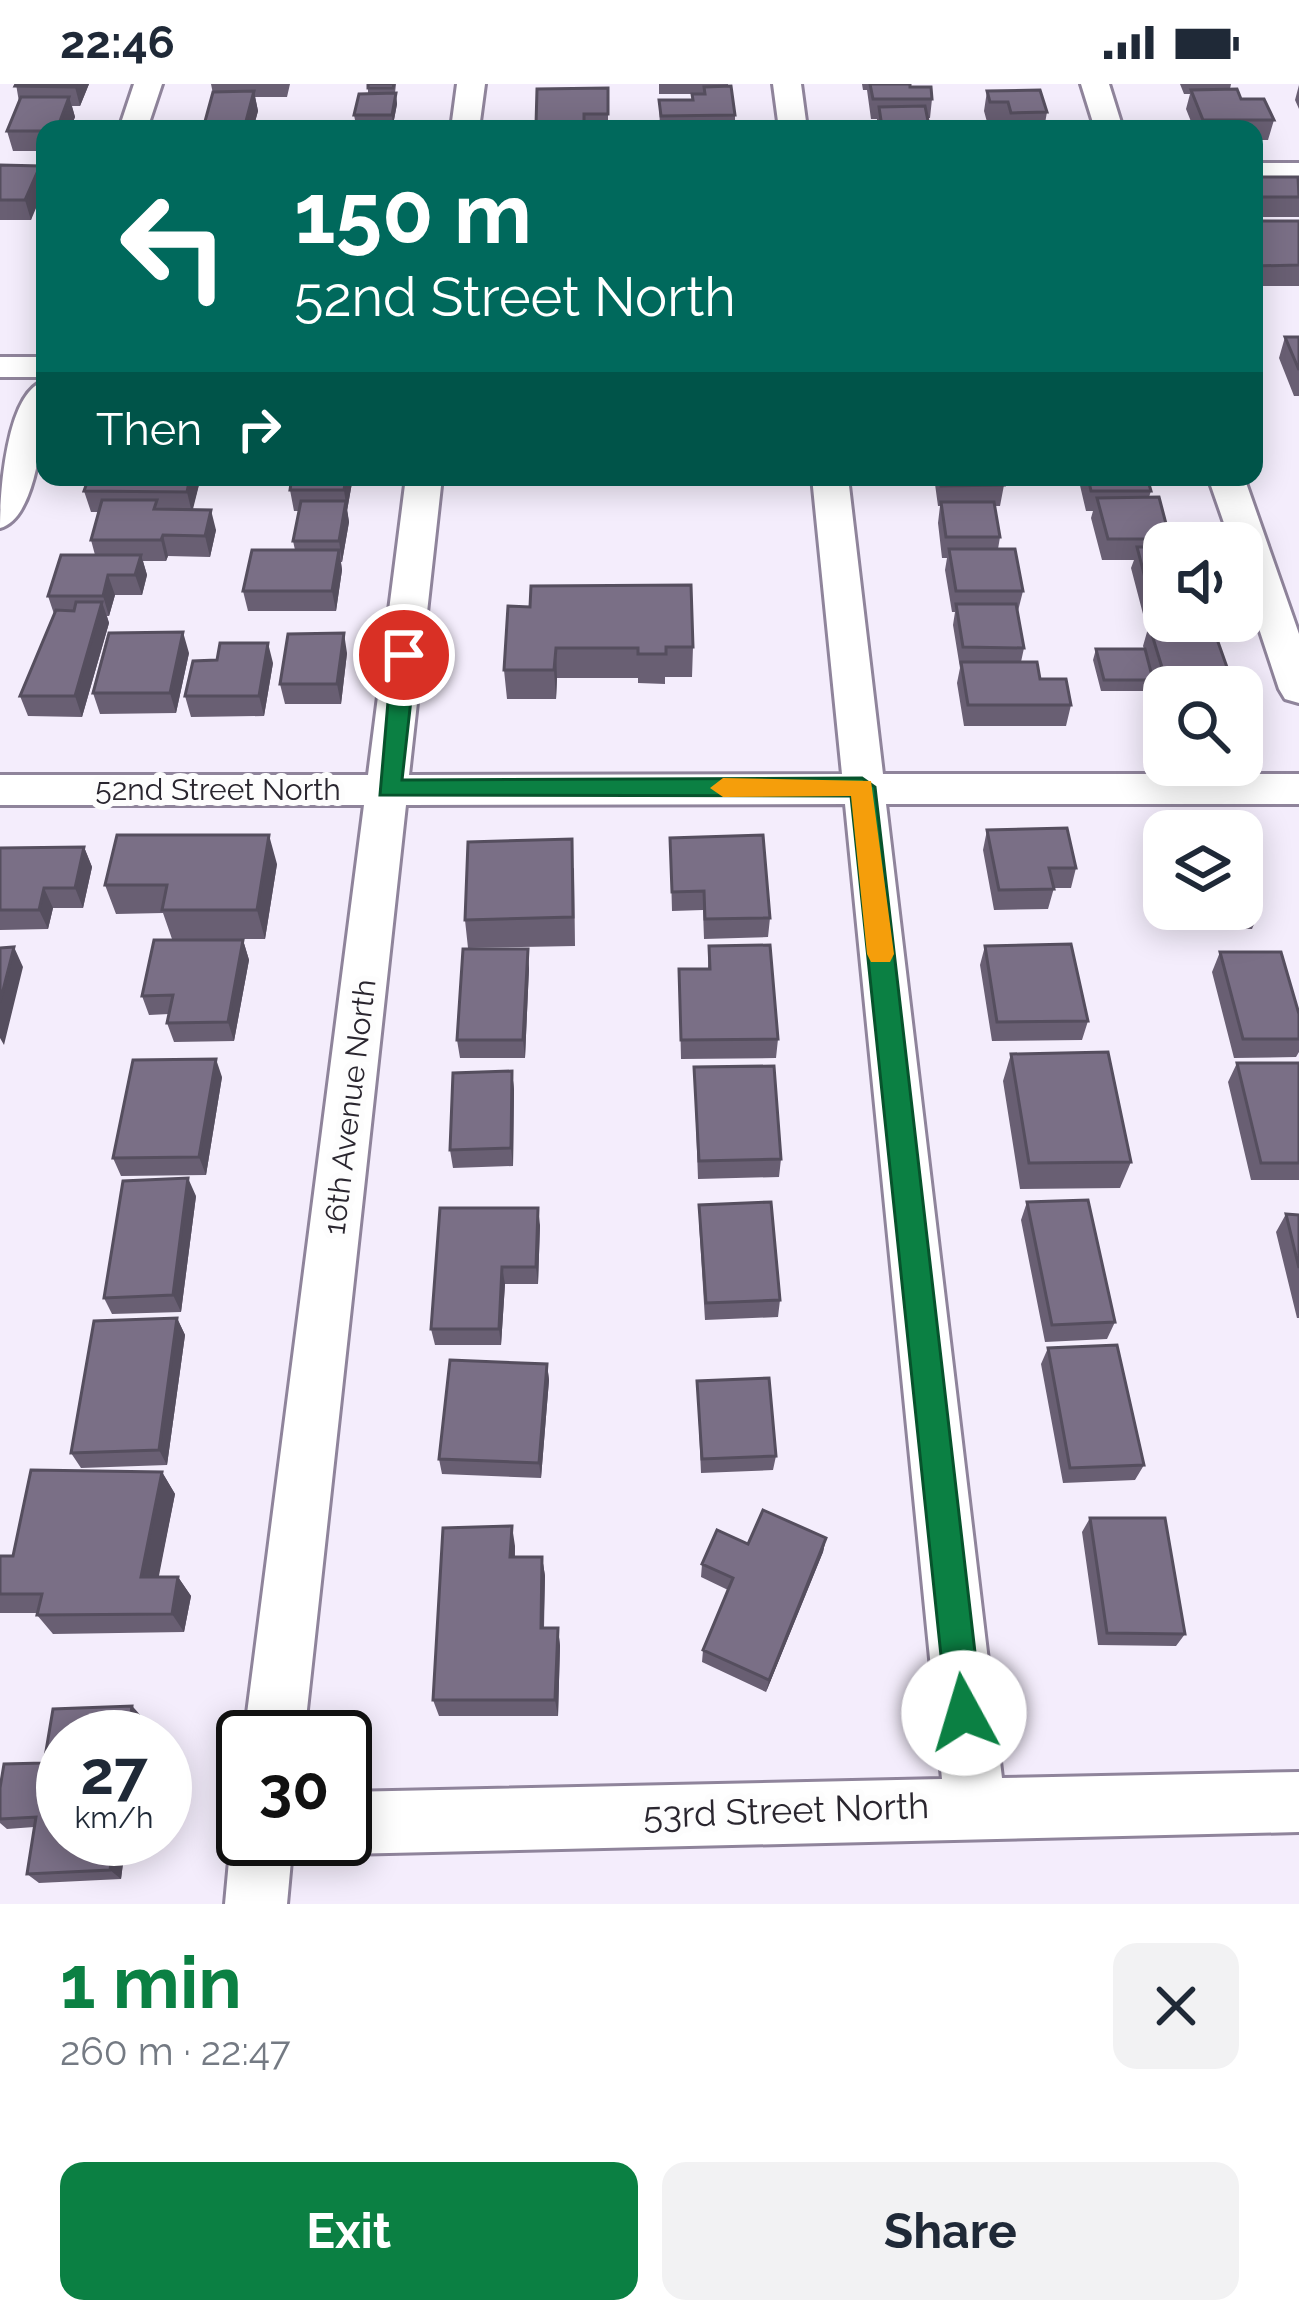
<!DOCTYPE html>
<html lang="en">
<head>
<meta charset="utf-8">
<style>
  :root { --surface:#fff; --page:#f2f2f3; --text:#1f2937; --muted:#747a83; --accent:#0b8043 }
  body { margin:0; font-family:Raleway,sans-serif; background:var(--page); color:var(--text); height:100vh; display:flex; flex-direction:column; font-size:45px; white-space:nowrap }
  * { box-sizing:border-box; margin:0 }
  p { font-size:39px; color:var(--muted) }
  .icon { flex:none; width:66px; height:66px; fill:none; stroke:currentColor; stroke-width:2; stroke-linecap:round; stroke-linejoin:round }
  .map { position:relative; height:1820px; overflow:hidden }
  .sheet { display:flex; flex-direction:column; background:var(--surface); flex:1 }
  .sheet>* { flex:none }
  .top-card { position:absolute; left:36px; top:36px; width:1227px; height:366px; border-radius:24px; box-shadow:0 6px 30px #0003; background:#00695c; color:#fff; overflow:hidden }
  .tools { position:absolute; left:1143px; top:438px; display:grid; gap:24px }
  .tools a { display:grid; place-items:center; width:120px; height:120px; border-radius:24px; background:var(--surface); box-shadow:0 6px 30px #0003; font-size:60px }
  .speed { position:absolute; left:36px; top:1626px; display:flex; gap:24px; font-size:60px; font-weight:700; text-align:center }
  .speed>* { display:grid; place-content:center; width:156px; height:156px; border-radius:50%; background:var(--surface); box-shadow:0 6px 30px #0003; line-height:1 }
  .speed small { font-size:30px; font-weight:400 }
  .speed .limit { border:6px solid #111; border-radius:18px; background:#fff; color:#111 }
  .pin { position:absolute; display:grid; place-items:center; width:102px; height:102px; color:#fff; margin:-51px; border:6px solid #fff; border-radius:50%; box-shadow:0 3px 12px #0007 }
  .me { position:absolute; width:132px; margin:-66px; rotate:354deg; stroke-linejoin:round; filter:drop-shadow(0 0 9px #0008) }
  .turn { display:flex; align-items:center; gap:42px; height:252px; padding:0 60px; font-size:54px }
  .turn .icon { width:156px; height:156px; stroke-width:2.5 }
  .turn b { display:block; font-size:84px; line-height:102px }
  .then { display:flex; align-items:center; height:114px; padding:0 60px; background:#0003; gap:24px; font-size:45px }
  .round { display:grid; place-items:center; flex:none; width:126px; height:126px; border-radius:24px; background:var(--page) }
  .headline { display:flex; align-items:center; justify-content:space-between; height:204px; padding:0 60px }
  h1 { font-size:72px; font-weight:700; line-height:90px; color:var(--accent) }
  .primary-button { display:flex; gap:24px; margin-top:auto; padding:24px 60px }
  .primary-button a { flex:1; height:138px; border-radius:24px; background:var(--accent); color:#fff; font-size:48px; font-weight:700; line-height:138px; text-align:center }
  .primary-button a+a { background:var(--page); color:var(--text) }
  .status { display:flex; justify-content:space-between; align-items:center; height:84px; padding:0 60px; background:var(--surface); direction:ltr }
  .status svg { height:33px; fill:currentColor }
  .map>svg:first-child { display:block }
</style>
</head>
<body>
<div class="status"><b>22:46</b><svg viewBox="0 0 49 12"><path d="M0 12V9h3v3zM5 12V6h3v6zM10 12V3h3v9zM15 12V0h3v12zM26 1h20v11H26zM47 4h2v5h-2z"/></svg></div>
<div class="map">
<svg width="1299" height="1820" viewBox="0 0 1299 1820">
  <rect width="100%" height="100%" fill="#f4edfc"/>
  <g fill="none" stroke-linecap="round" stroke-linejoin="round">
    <defs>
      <path id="minor" d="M134,0h28l-15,45h-28z
        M457,0h28l-6,45h-28z
        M773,0h28l6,45h-28z
        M1081,0h28l14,45h-28z
        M1254,79h45v18h-45z
        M0,273h45v20h-45z
        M45,297c0,35 -6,137 -45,147 0,-34 6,-137 45,-147z
        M406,393h36l-33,298 433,-1 -30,-297h36l35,297h416v30h-413l116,974 297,-6v60l-954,22 -22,-9 -2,-6h24v-47l597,-13 -97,-975 -439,1 -102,932h-60l120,-932h-364v-30h368z
        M1208,393h36l55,157v69l-14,-4 -6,-10 -37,-112v-34h-11z
        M243,1732v23h50l-6,65h-62l6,-65z"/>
    </defs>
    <use href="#minor" stroke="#8f849b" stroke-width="6"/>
    <use href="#minor" fill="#fff" fill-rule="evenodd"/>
  </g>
  <path fill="#695f73" d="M16,0h73l-9,22h-8l3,11 -5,12h-25v22h-32l-6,-20 12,-29z
    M211,0h79l-3,13h-32l3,14 -5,18h-49v-4l9,-31z
    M396,0l-1,9 2,11 -4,21h-37l-2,-10 14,-21v-6z
    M659,0h69l7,31v14h-75l-1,-29h33l12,-6h-45z
    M862,0h48v3l22,12 -2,19h-3l1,11h-51v-10h-6l-4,-29h-4z
    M1180,0h51l-1,5 11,10 33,21 -6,20h-14v-11h-60l-8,-20 4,-15h-6z
    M1299,1v24l-4,-9z
    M608,4v41h-72l1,-40z
    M987,7l60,21 -3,17h-37l-2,-7h-18l-3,-11z
    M0,81l40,1 -9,54h-31z
    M1254,93l45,3v37h-45z
    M1254,137h45v65h-45z
    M1285,253h14v59h-5l-15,-38z
    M89,393h112l-9,33 24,20 -6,27 -42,-1 -2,5h-23l4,14 -5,20h-27l-6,21h-2l2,7 -27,94 -54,-1 -8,-20 34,-82 -6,-18 47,-41 -4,-15 8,-28h-8l-7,-21z
    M292,393h61l-6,34 2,11 -7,40h-1l1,8 -6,41h-88l-5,-20 52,-41 -2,-9 6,-30h-5l-4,-21z
    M934,393h68l2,8 -4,21h-6l6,31 -2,12 25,42 -5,20 6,37 -3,14 50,43 -5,21h-102l-7,-43 3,-15 -7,-43 2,-13h-3l-7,-42 2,-12h-5l-4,-35 2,-17h-2z
    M1078,393h69l4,14 -2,6 21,42 -1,4h-5v71h-21l-12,-46 3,-8h-32l-11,-42 2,-7h-7z
    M508,522l185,41 -1,30h-27v7l-27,-1v-5h-81l-1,21h-49l-3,-29z
    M1149,541l85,62h-70l-1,25 -15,-51 5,19 -4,11h-48l-8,-31 3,-11h48l-1,-3z
    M189,569l-13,60 -76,1 -7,-21z
    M347,569l-6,51h-56l-5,-20z
    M273,579l-9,53 -73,1 -6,-21z
    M987,746l89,38 -5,20h-17l-6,21 -54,1 -11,-60z
    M670,754l100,80 -2,19 -64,2 -1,-29 -31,1z
    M84,763l8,20 -9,41h-30l-5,21 -48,1v-82z
    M277,780l-12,75h-93l-9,-26 -47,1 -11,-29z
    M574,784l1,78 -107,2 -3,-28z
    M1180,825h62l18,1 -8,19h-67z
    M243,856l6,20 -15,81 -60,1 -7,-19 2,-9 -20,1 -7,-19z
    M709,862l69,93 -2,19 -95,1 -2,-90h29z
    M985,862l103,75 -6,19 -90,1 -12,-76z
    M1220,868l79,62v38l-3,5 -62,1 -22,-86z
    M529,884l-4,90h-65l-3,-18z
    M1011,970l120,108 -11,26 -100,1 -17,-108z
    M1237,979h62v117h-48l-23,-98z
    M694,983l87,92 -2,18 -81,2z
    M512,987l2,19 -1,76 -60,2 -3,-18z
    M222,993l-16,98 -85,1 -8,-18z
    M196,1112l-15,116 -69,2 -8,-16z
    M1027,1118l88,120 -8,17 -62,3 -24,-122z
    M699,1121l81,95 -2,17 -73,3 -6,-98z
    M1286,1130l13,1v103h-2l-21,-86z
    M540,1141l-2,59h-33l-4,61h-66l-4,-16z
    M177,1234l8,17 -18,130 -86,3 -10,-15z
    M1048,1264l96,117 -9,15 -72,3 -22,-119z
    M547,1280l2,16 -8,98 -99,-4 -3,-15z
    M697,1297l79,75 -3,14 -72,3z
    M162,1388l13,22 -17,83h20l13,19 -7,36 -131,2 -16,-19 1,-2h-38v-57h13z
    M1090,1434l95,116 -9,12 -78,-1 -16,-113z
    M826,1454l-3,14 -57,140 -64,-30 1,-12 25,-60 -27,-13 1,-13z
    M515,1462v11h27l3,19 -1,52h14l2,18 -2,70h-119l-6,-16z
    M132,1622l10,11 -21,162 -82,4 -12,-9 7,-47 -27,2 -7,-6v-4z"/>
  <path fill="#554e5e" d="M76,0h13l-9,22 -5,-19z
    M254,7l4,20 -5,18h-7l-1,-4z
    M396,9l1,11 -4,21 -1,-10z
    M69,13l6,20 -5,12h-13z
    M40,82l5,21 -14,33 -6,-20z
    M190,393h11l-9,36 -5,-21z
    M346,393h7l-6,34 -3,-21z
    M346,417l3,21 -7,40 -3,-21z
    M211,426l5,20 -6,27 -5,-21z
    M163,451l5,21 -2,5 -5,-21z
    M339,466l3,20 -6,41 -4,-20z
    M141,471l6,20 -5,20 -7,-20z
    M108,491l7,20 -6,21 -6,-20z
    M102,518l7,21 -27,94 -7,-21z
    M183,548l6,21 -13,60 -6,-20z
    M344,549l3,20 -6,51 -4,-20z
    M268,559l5,20 -9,53 -5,-20z
    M556,564l1,30 -1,21 -2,-29z
    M269,751l8,29 -12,75 -8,-29z
    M84,763l8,20 -9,41 -8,-20z
    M44,804l9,20 -5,21 -9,-19z
    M243,856l6,20 -15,81 -6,-19z
    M14,863l9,20 -19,78 -4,-7v-36z
    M528,865l1,19 -4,90 -2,-18z
    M216,975l6,18 -16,98 -7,-18z
    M512,987l2,19 -1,76 -2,-18z
    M188,1094l8,18 -15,116 -8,-17z
    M538,1124l2,17 -2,59 -2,-17z
    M502,1183l3,17 -4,61 -2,-16z
    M177,1234l8,17 -18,130 -8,-15z
    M547,1280l2,16 -8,98 -2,-15z
    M162,1388l13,22 -20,102 -14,-19z
    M512,1442l3,20 -1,30 -4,-19z
    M826,1454l-3,14 -57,140 3,-12z
    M542,1473l3,19 -2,70 -2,-18z
    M178,1493l13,19 -7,36 -12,-18z
    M558,1544l2,18 -2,70 -3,-16z
    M132,1622l10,11 -3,20h-11z
    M114,1755h12l-5,40 -11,-9z"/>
  <path fill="#7a6f86" stroke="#554e5e" stroke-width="3" d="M16,0h60l-1,3 -60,-1z
    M368,0h26l-1,4h-25z
    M870,0h40v3h21l1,12h-59z
    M731,2l4,29 -74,1 -2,-16h34l-1,-6h13l-1,-7z
    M608,4v26h-24v10l-48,1 1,-36z
    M1237,5l4,10h23l10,21h-71l-12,-30z
    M1040,6l7,22 -36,1 -3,-11h-18l-3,-11z
    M254,7l-9,34h-41l9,-33z
    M396,9l-4,22h-38l5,-21z
    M21,13h48l-12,32h-12v2h-38z
    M925,22l4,20 -47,1 -3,-20z
    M265,40l34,1 -1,4h-34z
    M0,81l40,1 -15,34h-25z
    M1254,93h44l1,20h-45z
    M1254,137h45v44l-45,1z
    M1285,253h14v33z
    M89,393h101l-3,15 -103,-1z
    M292,393h54l-2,13h-54z
    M939,393h63l2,8 -63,1z
    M1088,393h59l4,14h-60z
    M1159,413l11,42h-62l-11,-41z
    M102,416h55l-3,9 57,1 -6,26 -42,-1 -2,5h-70z
    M301,417h45l-7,40h-46z
    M941,418h53l6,35h-54z
    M1137,463h27v46h-15z
    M949,465h66l8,42h-67z
    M252,466h87l-7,41h-89z
    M61,471h80l-6,20h-27l-5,21h-55z
    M691,501l2,62h-27v7h-28v-6h-82l-2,22h-50l4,-64 22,1 1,-21z
    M76,518h26l-27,94h-55l36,-86 18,1z
    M956,520h60l8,44 -61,-1z
    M1149,541h63l22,62h-66z
    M183,548l-13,61h-77l16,-60z
    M344,549l-7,51h-57l8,-50z
    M220,559h48l-9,53h-74l8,-35 24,-1z
    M1096,565h49l8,31h-49z
    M961,578h76l3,17h26l5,26h-103z
    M1236,742l2,5h-66l-1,-4z
    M1067,744l9,40h-27l5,21 -55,1 -12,-60z
    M117,751h152l-12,75h-95l5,-25h-62z
    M763,751l7,83 -65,1 -1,-28 -32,1 -2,-54z
    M572,755l1,78 -108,3 3,-78z
    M1242,761l18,65h-67l49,-1z
    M84,763l-9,41h-31l-5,22h-39v-62z
    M154,856h89l-15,82 -61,1 6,-28 -31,1z
    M1071,860l17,77 -91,1 -12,-76z
    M770,861l8,94 -97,1 -2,-71h31l-1,-23z
    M14,863l-14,55v-54z
    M463,865h65l-5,91h-66z
    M1220,868h61l18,62v25h-56z
    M1108,968l23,110 -102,1 -18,-109z
    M216,975l-17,98 -86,1 20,-98z
    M1237,979h62v100h-38z
    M774,982l7,93 -82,2 -5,-94z
    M512,987l-1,77 -61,2 3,-77z
    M188,1094l-15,117 -69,3 19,-117z
    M1088,1116l27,122 -63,3 -25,-123z
    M771,1118l9,98 -74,3 -7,-98z
    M440,1124h98l-2,59h-34l-3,62h-68z
    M1286,1130l13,1v53z
    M177,1234l-18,132 -88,3 23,-132z
    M1117,1261l27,120 -74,3 -22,-120z
    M450,1276l97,4 -8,99 -100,-4z
    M769,1294l7,78 -74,3 -5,-78z
    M31,1386l131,2 -21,105h37l-6,37 -135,1 5,-21h-42v-38h13z
    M763,1426l63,28 -57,142 -66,-30 30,-72 -31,-14 15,-34 31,14z
    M1090,1434h75l20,116 -78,-1z
    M512,1442l-2,31h32l-1,71h17l-3,72h-122l10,-172z
    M132,1622l-4,31h-65v102h51l-4,31 -83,4 9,-57 -36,2v-31l4,-24 40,-1 9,-54z"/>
  <path fill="#0b8043" stroke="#07532c" stroke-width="3" d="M404,563l12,8 -14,125 460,-2 13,9 107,926 -5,12 -13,6 -12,-6 -5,-12 -96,-917 -471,-1 12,-140z"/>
  <path fill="#f59e0b" d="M723,694l148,3 23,173 -4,8h-19l-4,-8 -16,-158 -128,1 -13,-9z"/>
  <g text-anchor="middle" stroke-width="12" stroke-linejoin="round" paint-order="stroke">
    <g font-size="30" fill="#2a262f" stroke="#fdfdfd">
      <text x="218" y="716">52nd Street North</text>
      <text transform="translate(350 1023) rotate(-83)" y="10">16th Avenue North</text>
    </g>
    <g font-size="36" fill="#2a262f" stroke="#fdfdfd">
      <text transform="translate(786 1726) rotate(-2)" y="13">53rd Street North</text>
    </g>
  </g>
</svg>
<div class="tools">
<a><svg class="icon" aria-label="sound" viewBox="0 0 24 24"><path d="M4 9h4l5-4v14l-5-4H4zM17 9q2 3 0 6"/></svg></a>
<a><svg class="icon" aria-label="search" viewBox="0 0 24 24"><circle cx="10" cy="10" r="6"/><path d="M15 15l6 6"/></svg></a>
<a><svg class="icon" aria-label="layers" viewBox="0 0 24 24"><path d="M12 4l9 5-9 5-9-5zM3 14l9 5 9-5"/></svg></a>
</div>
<div class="speed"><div>27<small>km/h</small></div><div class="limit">30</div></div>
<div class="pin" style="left:404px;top:571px;background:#d93025"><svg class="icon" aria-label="arrive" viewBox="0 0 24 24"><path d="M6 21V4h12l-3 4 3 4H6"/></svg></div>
<svg class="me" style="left:964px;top:1629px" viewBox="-20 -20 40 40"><circle r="19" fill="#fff"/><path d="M0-13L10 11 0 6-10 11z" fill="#0b8043"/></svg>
<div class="top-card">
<div class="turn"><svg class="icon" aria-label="left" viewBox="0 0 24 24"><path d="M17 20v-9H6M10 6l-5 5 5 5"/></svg><div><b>150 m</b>52nd Street North</div></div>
<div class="then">Then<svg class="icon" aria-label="right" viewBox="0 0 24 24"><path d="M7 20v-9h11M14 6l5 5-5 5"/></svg></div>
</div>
</div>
<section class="sheet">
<div class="headline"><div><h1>1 min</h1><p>260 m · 22:47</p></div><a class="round"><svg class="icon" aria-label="close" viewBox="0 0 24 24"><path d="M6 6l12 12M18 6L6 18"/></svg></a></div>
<div class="primary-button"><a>Exit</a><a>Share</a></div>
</section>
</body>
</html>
